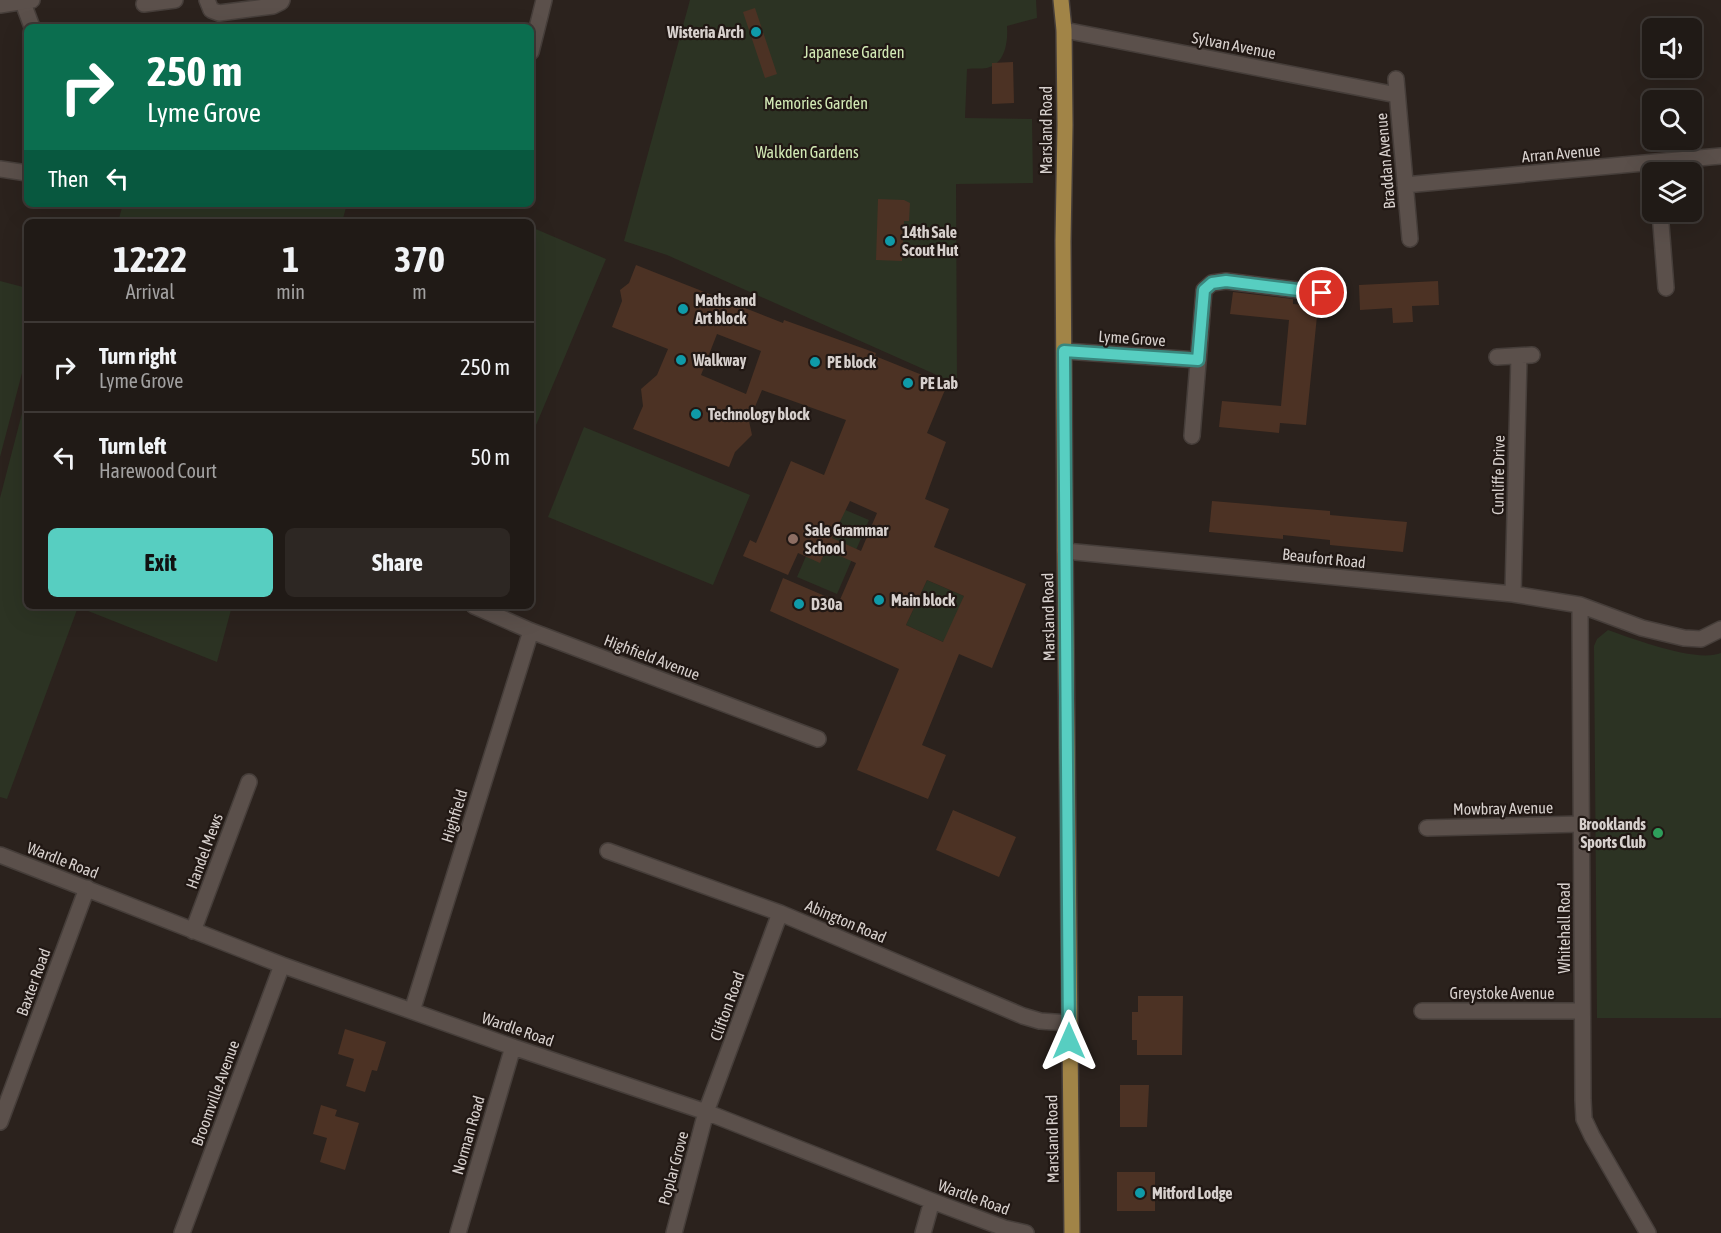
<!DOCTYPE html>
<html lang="en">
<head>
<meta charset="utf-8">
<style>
  :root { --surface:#201a16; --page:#2d2723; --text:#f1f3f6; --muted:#a2a1a1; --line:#3d3835; --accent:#57cec1 }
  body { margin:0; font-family:"Asap Condensed",sans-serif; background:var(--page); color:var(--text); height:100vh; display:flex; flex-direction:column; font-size:22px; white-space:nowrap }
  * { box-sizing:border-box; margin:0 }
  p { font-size:20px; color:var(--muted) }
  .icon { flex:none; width:33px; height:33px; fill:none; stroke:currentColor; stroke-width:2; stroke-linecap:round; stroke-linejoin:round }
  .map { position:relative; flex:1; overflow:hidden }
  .drawer { position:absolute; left:24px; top:219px; width:510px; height:390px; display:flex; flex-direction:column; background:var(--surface); border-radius:9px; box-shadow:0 6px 24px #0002,0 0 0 2px var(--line) }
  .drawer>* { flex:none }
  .banner { position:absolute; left:24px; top:24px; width:510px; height:183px; border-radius:9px; box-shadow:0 6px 24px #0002,0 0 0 2px var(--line); background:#0b6e4f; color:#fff; overflow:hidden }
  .tools { position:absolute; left:1642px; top:18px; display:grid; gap:12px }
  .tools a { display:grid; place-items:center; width:60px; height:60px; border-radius:9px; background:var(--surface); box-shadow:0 6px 24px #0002,0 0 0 2px var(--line); font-size:30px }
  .pin { position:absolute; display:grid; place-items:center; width:51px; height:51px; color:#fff; margin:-26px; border:3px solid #fff; border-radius:50%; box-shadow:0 2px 6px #0007 }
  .me { position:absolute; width:66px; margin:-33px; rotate:0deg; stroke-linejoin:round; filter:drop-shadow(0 0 4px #0008) }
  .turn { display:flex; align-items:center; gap:21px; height:126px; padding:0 24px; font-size:27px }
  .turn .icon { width:78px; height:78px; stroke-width:2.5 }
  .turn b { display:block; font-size:42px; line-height:51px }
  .then { display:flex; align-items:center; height:57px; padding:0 24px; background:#0003; gap:12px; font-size:22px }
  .eta { display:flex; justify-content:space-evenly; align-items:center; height:102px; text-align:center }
  .eta b { font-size:36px; font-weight:700; line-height:42px }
  .primary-button { display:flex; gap:12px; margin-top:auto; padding:12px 24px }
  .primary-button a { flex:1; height:69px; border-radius:9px; background:var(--accent); color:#111; font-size:24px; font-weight:700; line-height:69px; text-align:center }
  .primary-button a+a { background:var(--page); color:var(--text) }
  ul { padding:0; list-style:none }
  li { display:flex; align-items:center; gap:18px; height:90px; padding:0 24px; border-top:2px solid var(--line) }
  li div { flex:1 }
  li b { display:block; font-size:22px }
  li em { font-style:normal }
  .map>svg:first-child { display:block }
</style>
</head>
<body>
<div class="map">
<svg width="1721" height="1233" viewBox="0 0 1721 1233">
  <rect width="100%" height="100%" fill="#2b221d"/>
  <path fill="#2c3323" d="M690,0h346l1,18 -30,8c1,14 -1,38 -20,42 -6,1 -14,0 -20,1l-2,49 67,1 1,64 -77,1 1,200 -290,-129 -43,-14z
    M123,204h224l-5,18h-224z
    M531,227l75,32 -75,178z
    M0,281l27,7v66l-27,103z
    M27,394v212h205l-15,56 -139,-55 -71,192 -7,-2v-299z
    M584,427l166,68 -37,90 -165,-68z
    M829,503l40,17 -32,74 -40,-17z
    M927,580l37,16 -12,50 -46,-21z
    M1608,630c26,9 88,33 113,23v365h-124l-3,-372 3,-7z"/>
  <path fill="#4c3224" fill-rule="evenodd" d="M755,8l22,66 -12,4 -22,-66z
    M1013,62l1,41 -22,1v-41z
    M878,199l26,1 6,3 -1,18h-5l-2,40 -26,-1z
    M636,265l147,58 1,-3 92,33 -1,3 72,29 -20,48 19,9 -21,57 24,10 -15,38 92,37 -34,84 -33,-14 -37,91 24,10 -18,44 -71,-29 42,-101 -129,-58 13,-33 56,24 17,-39 -30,-13 -6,13 -22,-10 -10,22 -45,-19 7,-16 6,3 35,-82 33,14 22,-55 -84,-30 -13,31 3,14 -17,17 -6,15 -96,-38 10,-23 -2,-17 16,-14 11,-26 -56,-22 10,-26 -2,-11 9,-7zM717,334l44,17 -15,43 -45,-19zM850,501l27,12 -16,38 -29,-13zM927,580l37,16 -21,46 -37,-17z
    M1438,281l1,24 -27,1 1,16 -20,1 -1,-15 -32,2 -1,-25z
    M1233,292l60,7v5l25,2 -12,119 -26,-2 -1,10 -60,-6 3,-26 59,5 8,-86 -59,-6z
    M1212,501l118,10v4l77,7 -4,30 -73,-7v-5l-47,-5v4l-74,-7z
    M953,810l63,27 -17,40 -63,-27z
    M1138,996h45l-1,59h-45v-15h-5v-28h6z
    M345,1029l41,13 -9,29 -5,-1 -7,22 -19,-6 8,-27 -16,-5z
    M1120,1085h29l-2,42h-27z
    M321,1105l16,5 -2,6 24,7 -14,47 -25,-8 7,-24 -14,-4z
    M1117,1172h38v39h-38z"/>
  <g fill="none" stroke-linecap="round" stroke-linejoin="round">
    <defs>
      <path id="minor" d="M22,0l10,27
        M207,0l4,10 8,3 54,-7 8,-4 1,-2
        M144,4l31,-4
        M1064,30l333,65
        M531,52l13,-52
        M1396,79l14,160
        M0,169l27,4
        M1405,185l316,-29
        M1660,212l6,76
        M1064,351l134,9
        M1497,357l35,-2
        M1192,436l12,-146 8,-7 14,-2 96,12
        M1065,551l448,43 67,11 62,23 42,10 17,1 20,-10
        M1513,594l6,-238
        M1580,605l3,495 1,19 8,17 56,97
        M474,606l57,25 287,108
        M1427,828l154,-4
        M608,851l172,62 243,103 17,5 28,2
        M0,855l282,110 231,82 193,65 226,89 72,27 22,5
        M193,931l56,-149
        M412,1011l119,-380
        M1422,1011h160
        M0,1122l87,-234
        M182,1233l100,-268
        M458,1233l55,-186
        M674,1233l32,-121 74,-199
        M923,1233l9,-32"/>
      <path id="tertiary" d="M0,5l32,-5"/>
      <path id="primary" d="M1061,0l3,30 1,95 -2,116 2,310 7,682"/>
    </defs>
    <use href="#minor" stroke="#463e3a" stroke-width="18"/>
    <use href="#tertiary" stroke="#463e3a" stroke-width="18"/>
    <use href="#primary" stroke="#463e3a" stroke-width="18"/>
    <use href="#minor" stroke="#5b504b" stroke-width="15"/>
    <use href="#tertiary" stroke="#5b504b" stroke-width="15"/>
    <use href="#primary" stroke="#a18447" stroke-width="15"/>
  </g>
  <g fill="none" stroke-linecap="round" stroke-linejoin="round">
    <defs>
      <path id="route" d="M1069,1041l-5,-690 134,9 6,-70 8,-7 14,-2 96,12"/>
    </defs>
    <use href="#route" stroke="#39867d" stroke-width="15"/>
    <use href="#route" stroke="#57cec1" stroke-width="10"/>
  </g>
  <g fill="#0f9aa8" stroke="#211814" stroke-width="2">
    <circle cx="756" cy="32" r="6"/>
    <circle cx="890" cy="241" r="6"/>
    <circle cx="683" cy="309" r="6"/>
    <circle cx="681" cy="360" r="6"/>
    <circle cx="815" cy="362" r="6"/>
    <circle cx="908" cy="383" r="6"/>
    <circle cx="696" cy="414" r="6"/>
    <circle cx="879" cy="600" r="6"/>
    <circle cx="799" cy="604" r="6"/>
    <circle cx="1140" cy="1193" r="6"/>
  </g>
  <circle fill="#8d6e63" stroke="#211814" stroke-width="2" cx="793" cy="539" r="6"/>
  <circle fill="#2e9e5b" stroke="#211814" stroke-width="2" cx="1658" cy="833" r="6"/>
  <g text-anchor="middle" stroke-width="4.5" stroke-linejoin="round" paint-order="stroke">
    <g font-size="16" font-weight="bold" fill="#d7d0cd" stroke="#211814" text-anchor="start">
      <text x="744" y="38" text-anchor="end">Wisteria Arch</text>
      <text x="902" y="238">14th Sale<tspan x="902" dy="18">Scout Hut</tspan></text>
      <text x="695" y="306">Maths and<tspan x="695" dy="18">Art block</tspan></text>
      <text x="693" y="366">Walkway</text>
      <text x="827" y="368">PE block</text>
      <text x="920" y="389">PE Lab</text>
      <text x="708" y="420">Technology block</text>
      <text x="805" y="536">Sale Grammar<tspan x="805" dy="18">School</tspan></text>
      <text x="891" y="606">Main block</text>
      <text x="811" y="610">D30a</text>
      <text x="1646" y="830" text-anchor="end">Brooklands<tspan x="1646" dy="18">Sports Club</tspan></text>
      <text x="1152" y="1199">Mitford Lodge</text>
    </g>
    <g font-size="16" fill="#d7d0cd" stroke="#211814">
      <text transform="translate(1234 45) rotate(11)" y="6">Sylvan Avenue</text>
      <text transform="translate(1046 130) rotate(-90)" y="6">Marsland Road</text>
      <text transform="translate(1561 153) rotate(-5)" y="6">Arran Avenue</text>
      <text transform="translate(1385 161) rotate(-95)" y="6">Braddan Avenue</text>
      <text transform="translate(1132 338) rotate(4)" y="6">Lyme Grove</text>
      <text transform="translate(1498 475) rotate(-89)" y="6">Cunliffe Drive</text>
      <text transform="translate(1324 558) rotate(6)" y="6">Beaufort Road</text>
      <text transform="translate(1048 617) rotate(-91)" y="6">Marsland Road</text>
      <text transform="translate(652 657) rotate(21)" y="6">Highfield Avenue</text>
      <text transform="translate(1503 808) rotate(-1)" y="6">Mowbray Avenue</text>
      <text transform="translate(454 816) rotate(-73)" y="6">Highfield</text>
      <text transform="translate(204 851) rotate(-70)" y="6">Handel Mews</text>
      <text transform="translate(63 860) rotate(21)" y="6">Wardle Road</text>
      <text transform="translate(846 921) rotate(23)" y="6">Abington Road</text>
      <text transform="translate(1564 928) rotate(-90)" y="6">Whitehall Road</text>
      <text transform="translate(33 982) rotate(-70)" y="6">Baxter Road</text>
      <text x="1502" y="999">Greystoke Avenue</text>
      <text transform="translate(727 1006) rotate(-70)" y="6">Clifton Road</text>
      <text transform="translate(518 1029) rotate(19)" y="6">Wardle Road</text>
      <text transform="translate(215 1093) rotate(-70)" y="6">Broomville Avenue</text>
      <text transform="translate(468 1135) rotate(-74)" y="6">Norman Road</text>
      <text transform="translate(1052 1139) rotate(-91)" y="6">Marsland Road</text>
      <text transform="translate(673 1168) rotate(-75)" y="6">Poplar Grove</text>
      <text transform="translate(974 1197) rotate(20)" y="6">Wardle Road</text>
    </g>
    <g font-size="16" fill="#d2e9b5" stroke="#211814">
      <text x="854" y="58">Japanese Garden</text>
      <text x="816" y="109">Memories Garden</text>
      <text x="807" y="158">Walkden Gardens</text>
    </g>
  </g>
</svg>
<div class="tools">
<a><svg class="icon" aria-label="sound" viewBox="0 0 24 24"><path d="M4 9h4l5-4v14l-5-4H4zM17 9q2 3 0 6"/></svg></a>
<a><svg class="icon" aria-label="search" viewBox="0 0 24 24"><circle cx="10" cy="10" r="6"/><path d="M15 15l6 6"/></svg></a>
<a><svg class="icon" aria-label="layers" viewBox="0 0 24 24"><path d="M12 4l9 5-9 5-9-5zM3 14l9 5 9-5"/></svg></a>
</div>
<div class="pin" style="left:1322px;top:293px;background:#d93025"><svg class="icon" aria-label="arrive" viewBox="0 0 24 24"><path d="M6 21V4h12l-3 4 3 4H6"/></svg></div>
<svg class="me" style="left:1069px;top:1041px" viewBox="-20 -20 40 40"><path d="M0-17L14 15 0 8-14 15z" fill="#57cec1" stroke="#fff" stroke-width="4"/></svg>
<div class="banner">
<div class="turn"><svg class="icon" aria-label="right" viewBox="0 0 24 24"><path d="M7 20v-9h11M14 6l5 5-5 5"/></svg><div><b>250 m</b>Lyme Grove</div></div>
<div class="then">Then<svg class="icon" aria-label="left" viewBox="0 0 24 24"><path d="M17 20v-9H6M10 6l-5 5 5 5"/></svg></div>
</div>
<section class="drawer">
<div class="eta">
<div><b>12:22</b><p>Arrival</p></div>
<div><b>1</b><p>min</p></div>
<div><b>370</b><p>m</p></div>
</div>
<ul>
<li><svg class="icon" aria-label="right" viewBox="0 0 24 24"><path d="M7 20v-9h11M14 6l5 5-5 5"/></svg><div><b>Turn right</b><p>Lyme Grove</p></div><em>250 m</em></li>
<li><svg class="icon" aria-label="left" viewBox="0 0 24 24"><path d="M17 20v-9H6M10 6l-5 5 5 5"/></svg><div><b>Turn left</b><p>Harewood Court</p></div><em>50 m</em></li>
</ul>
<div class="primary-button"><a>Exit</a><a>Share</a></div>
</section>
</div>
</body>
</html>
